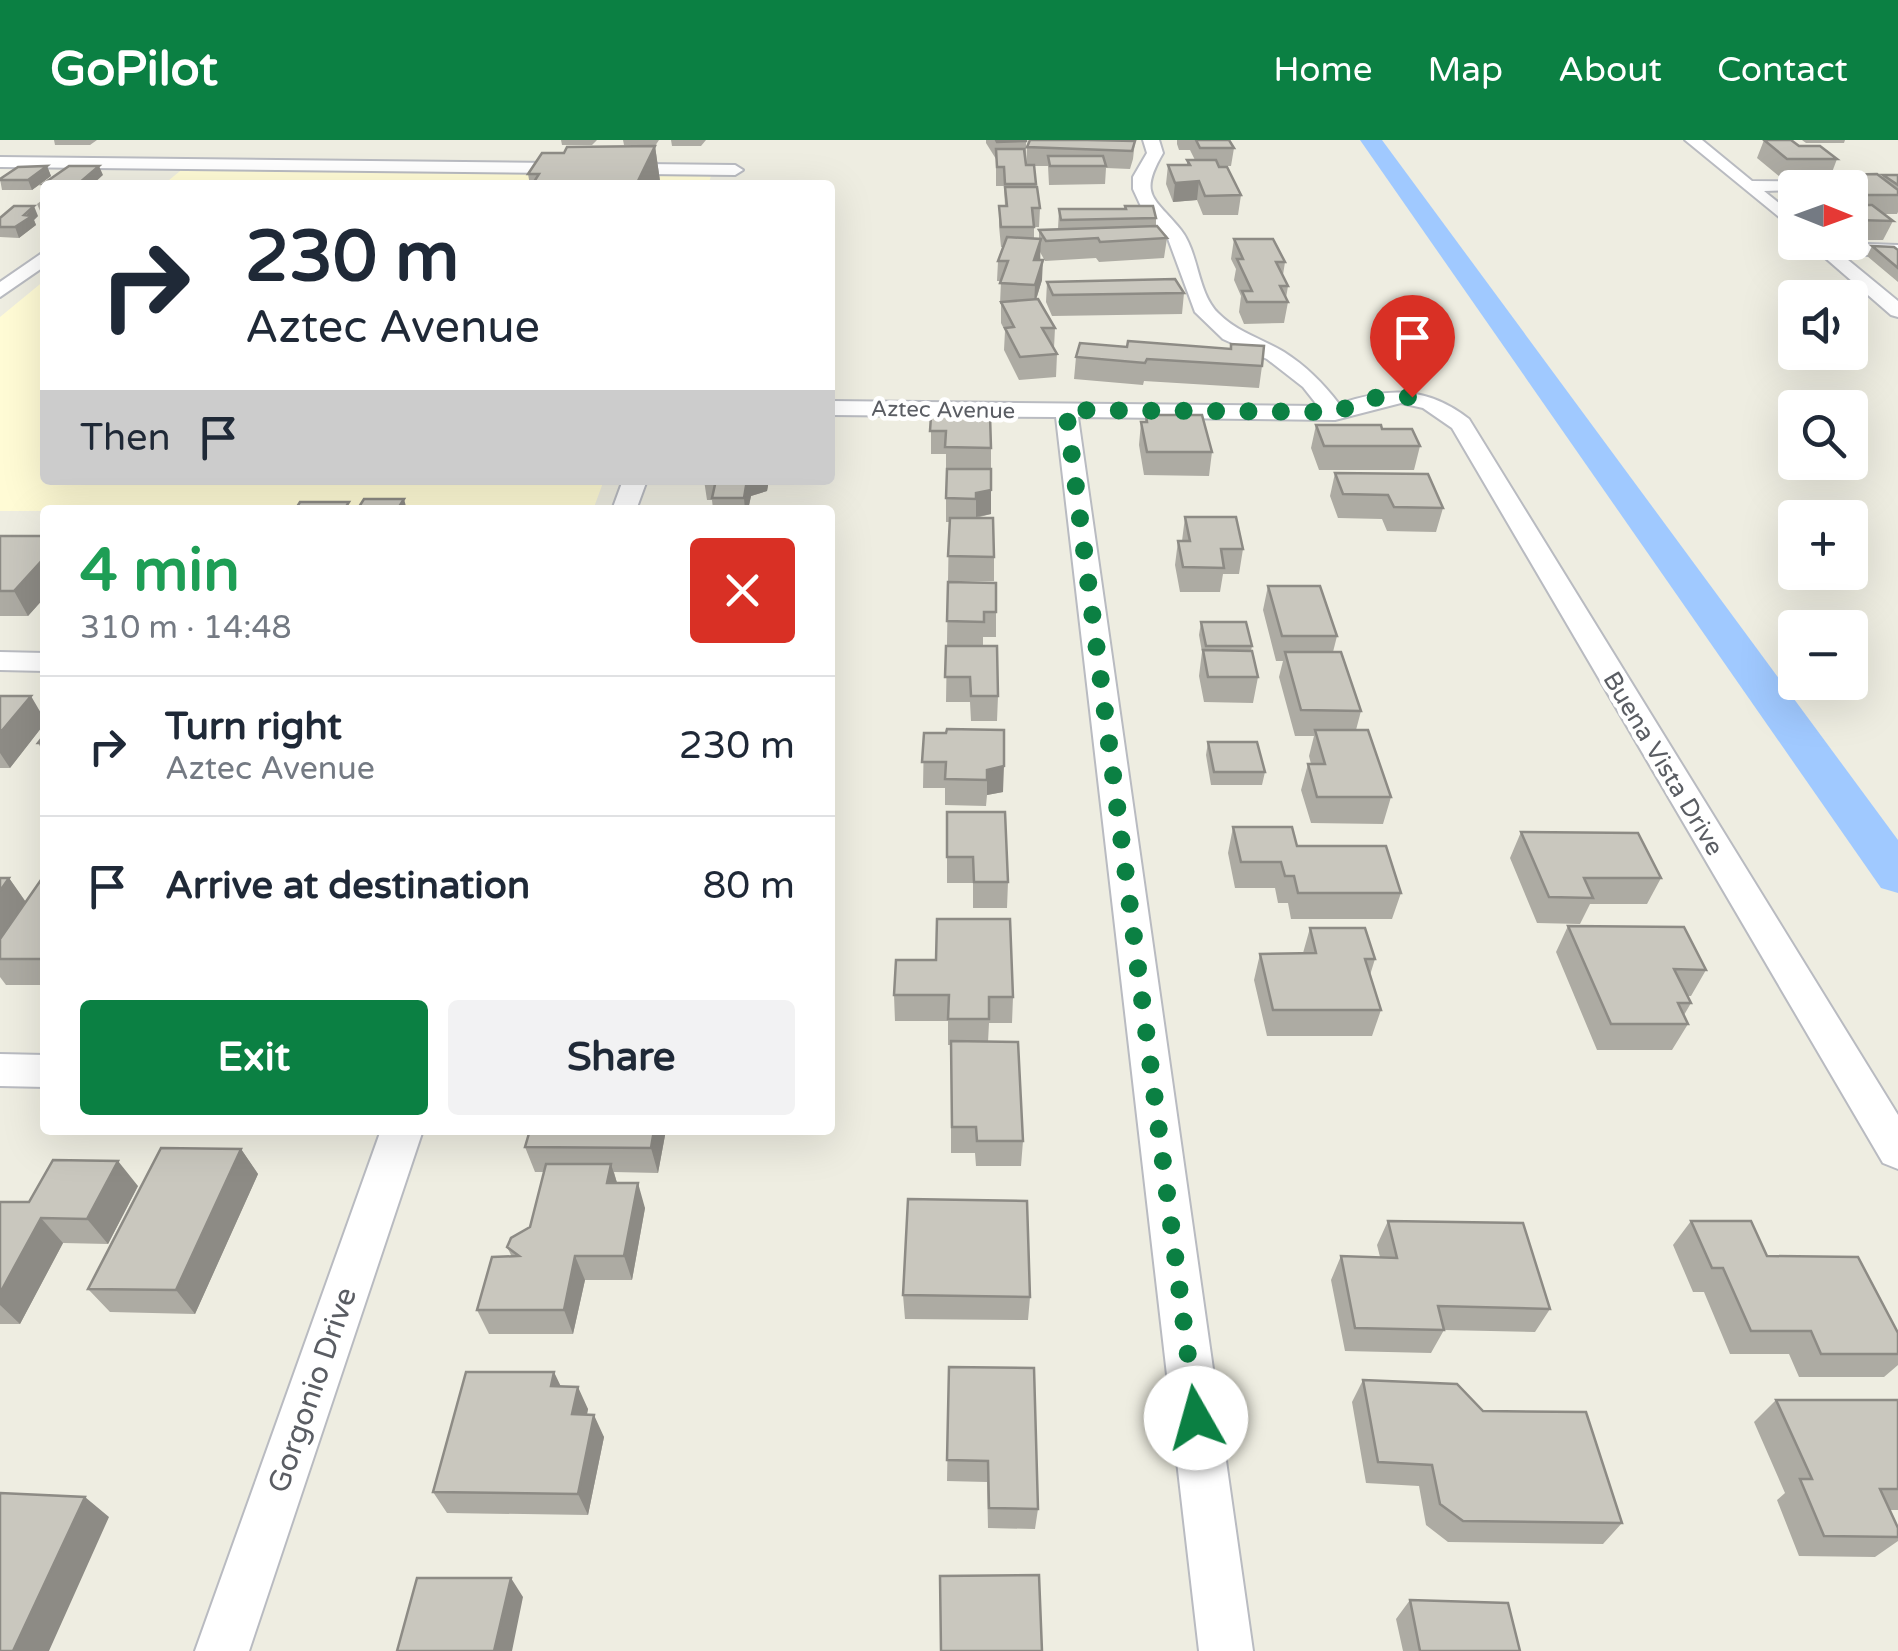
<!DOCTYPE html>
<html lang="en">
<head>
<meta charset="utf-8">
<style>
  :root { --surface:#fff; --page:#f2f2f3; --text:#1f2937; --muted:#747a83; --line:#e0e1e3; --accent:#0b8043 }
  body { margin:0; font-family:"Varela Round",sans-serif; background:var(--page); color:var(--text); height:100vh; display:flex; flex-direction:column; font-size:38px; white-space:nowrap }
  * { box-sizing:border-box; margin:0 }
  p { font-size:32px; color:var(--muted) }
  .icon { flex:none; width:55px; height:55px; fill:none; stroke:currentColor; stroke-width:2; stroke-linecap:round; stroke-linejoin:round }
  .map { position:relative; flex:1; overflow:hidden }
  .details { position:absolute; left:40px; top:365px; width:795px; height:630px; display:flex; flex-direction:column; background:var(--surface); border-radius:10px; box-shadow:0 10px 40px #0002 }
  .details>* { flex:none }
  .guide { position:absolute; left:40px; top:40px; width:795px; height:305px; border-radius:10px; box-shadow:0 10px 40px #0002; background:#fff; color:var(--text); overflow:hidden }
  .needle { width:65px; rotate:91deg }
  .fabs { position:absolute; left:1778px; top:30px; display:grid; gap:20px }
  .fabs a { display:grid; place-items:center; width:90px; height:90px; border-radius:10px; background:var(--surface); box-shadow:0 10px 40px #0002; font-size:50px }
  .pin { position:absolute; display:grid; place-items:center; width:85px; height:85px; color:#fff; margin:-102px -42px; border-radius:50% 50% 50% 0; rotate:-45deg; box-shadow:0 0 10px #0007 }
  .pin .icon { rotate:45deg }
  .me { position:absolute; width:110px; margin:-55px; rotate:353deg; stroke-linejoin:round; filter:drop-shadow(0 0 8px #0008) }
  .turn { display:flex; align-items:center; gap:35px; height:210px; padding:0 40px; font-size:45px }
  .turn .icon { width:130px; height:130px; stroke-width:2.5 }
  .turn b { display:block; font-size:70px; line-height:85px }
  .then { display:flex; align-items:center; height:95px; padding:0 40px; background:#0003; gap:20px; font-size:38px }
  .round { display:grid; place-items:center; flex:none; width:105px; height:105px; border-radius:10px; background:var(--page) }
  .head { display:flex; align-items:center; justify-content:space-between; height:170px; padding:0 40px }
  h1 { font-size:60px; font-weight:700; line-height:75px; color:#1e9e55 }
  .button { display:flex; gap:20px; margin-top:auto; padding:20px 40px }
  .button a { flex:1; height:115px; border-radius:10px; background:var(--accent); color:#fff; font-size:40px; font-weight:700; line-height:115px; text-align:center }
  .button a+a { background:var(--page); color:var(--text) }
  ul { padding:0; list-style:none }
  li { display:flex; align-items:center; gap:30px; height:140px; padding:0 40px; border-top:2px solid var(--line) }
  li div { flex:1 }
  li b { display:block; font-size:38px }
  li em { font-style:normal }
  header { display:flex; align-items:center; gap:60px; box-sizing:border-box; height:140px; padding:0 50px; background:var(--accent); color:#fff }
  header strong { font-size:48px }
  nav { display:flex; gap:55px; margin-inline-start:auto; font-size:35px }
  .map>svg:first-child { display:block }
</style>
</head>
<body>
<header>
<strong>GoPilot</strong>
<nav><a>Home</a><a>Map</a><a>About</a><a>Contact</a></nav>
</header>
<div class="map">
<svg width="1898" height="1511" viewBox="0 0 1898 1511">
  <rect width="100%" height="100%" fill="#eeede1"/>
  <path fill="#fffbd5" d="M196,18l519,6 -7,21h-545z
    M45,140v200h559l-11,30 -593,1v-194z"/>
  <g fill="none" stroke-linecap="round" stroke-linejoin="round">
    <path fill="#a0c9ff" fill-rule="evenodd" d="M1360,0h22l516,700v53l-17,-5z"/>
    <defs>
      <path id="minor" d="M1143,0h16l4,13c-25,43 -9,44 18,77 18,23 16,62 37,83 20,20 43,25 66,39 22,14 39,31 55,52 49,-17 88,-18 130,15l429,696v54l-15,-6 -431,-735 -29,-20 -22,-5 -66,17 -257,-3 175,1234h-54l-143,-1234 -226,-2v-14l488,5 -15,-19 -36,-28 -44,-20 -28,-27 -28,-76 -22,-21 -12,-26v-12l14,-24z
        M1685,0h17l50,41 146,1v10h-48v-4l-86,3 31,25v14z
        M0,17l735,8 8,5 -8,5 -735,-8z
        M1807,102l91,3v10h-56l56,46v16l-7,-2z
        M45,111v15l-45,31v-15z
        M623,340h24l-11,30h-24z
        M0,512l45,1v18l-45,-1z
        M0,914l45,1v32l-45,-1z
        M381,990h42l-174,521h-54z"/>
    </defs>
    <use href="#minor" stroke="#b9bbc1" stroke-width="4"/>
    <use href="#minor" fill="#fff" fill-rule="evenodd"/>
  </g>
  <path fill="#adaba3" d="M54,0h43l-7,5h-35z
    M561,0h36l-5,5h-30z
    M623,0h36l-4,6 -31,-1z
    M671,0h35l-5,6h-29z
    M986,0h40v25l1,-18 108,-6 -2,18 -3,10 -24,-1 -1,16 -56,1 -1,-19h-14l6,42 -1,19h-5v11l5,1v-9l19,-1 1,-20 97,9v8l11,12 -3,20 -65,4 -3,-4 -51,3 -5,-9 2,28 -6,20 19,28 -1,20 3,6 -1,23 -37,3 -15,-30 1,-19 -4,-8v-19h-1l1,-23h-4l1,-20 5,-14h-2l-2,-21v-20h6l-1,-20h-8v-27l-10,-16z
    M1177,0h52l5,8 -3,18h-12l22,29 -3,20h-35l-6,-15 -24,2 -7,-18 2,-19h19v-5h8l-5,-10h-11l-2,-6z
    M1764,0l35,6 38,13 -6,16 51,3 1,-3h15v37l-1,2h-13l9,7 -10,19h-33v-52h-55v18l-13,-11 7,-18h-9l-23,-19z
    M1802,0h43l-1,3h-38z
    M655,6l5,35 -2,4h-128l-2,-11 36,-21z
    M47,26l4,10 -19,14h-30l-2,-11z
    M45,58v16l-4,-1 -4,-9z
    M38,76l-4,4 2,5 -17,13 -19,-1v-19z
    M1234,99l51,23 -2,13 5,11 -2,12 2,4 -4,21 -40,1 -5,-12 2,-16 -7,-16 2,-11 -5,-10z
    M1872,106l26,4v32l-31,-26z
    M1047,142l137,11 -2,21 -130,2 -6,-14z
    M1080,203l182,23 -3,22 -115,-7 -1,4 -69,-6 2,-22z
    M1146,275l66,37 -3,24 -65,-1 -5,-30 2,-23h4z
    M931,276l60,32v66l-15,4 18,39v24h-46l1,-59h-3v-68h-15z
    M1316,285l66,4 38,17 -6,24h-95l-8,-22z
    M1335,333l108,35 -7,24 -49,-1 -5,-12 -44,-1 -8,-22z
    M704,340h65l-2,11 -16,5 -3,14 -35,-1 -1,-9h-5z
    M1185,377l58,32 -4,25h-16l-3,18h-40l-5,-27 3,-24h4z
    M0,396h45v61l-17,19h-28z
    M948,442l48,30v25h-13v9l15,50 -1,25h-26l-1,-19h-24z
    M1268,446l69,50 -4,16 28,59 -5,19 35,67 -8,27 -72,-1 -10,-33 7,-26h3l-2,-8 5,-20h-19l-16,-59 4,-16h-7l-13,-51z
    M1201,482l51,24 -1,5 7,26 -5,26 -49,-1 -5,-26 3,-24 -3,-17z
    M0,556l45,24v3l-35,45h-10z
    M924,593l79,59 -16,3 -1,11 -41,-1v-17h-22z
    M45,594v21l-7,-12z
    M1208,602l57,30 -3,13h-51l-5,-30z
    M947,672l61,70 -1,26h-34v-25h-26z
    M1233,687l64,19 104,47 -9,26h-101l-3,-16h-10l-3,-15h-40l-7,-35z
    M1521,692l140,46 -14,26h-57l-10,20 -43,-1 -27,-65z
    M45,737v108h-39l-6,-8v-99h9l17,24z
    M1568,786l138,44 -15,26h-4l4,7 -7,12 4,9 -16,26h-75l-41,-98z
    M1310,788l65,31 -5,16 11,35 -9,26h-105l-13,-56 6,-26 43,-1z
    M936,820l77,37 -1,26h-23l-1,19 35,99 -2,25h-45l-1,-13h-24v-108h-3v-24h-53l-1,-26z
    M530,990h136l-8,43 -44,-1 3,11 28,25 -13,72h-47l-12,54h-84l-12,-24 35,-53 -5,-10 23,-20 14,-55h-9l-10,-25z
    M241,1009l17,25 -63,140 -85,-2 -22,-23z
    M138,1046l-30,58 -45,-1 -43,81h-20v-122h29z
    M1388,1081l162,88 -15,23 -91,-2 -13,23 -86,-2 -14,-71 10,-24 39,1 -3,-12z
    M1691,1081l76,35 131,77v32l-14,12h-85l-10,-23h-59l-26,-62h-11l-20,-47z
    M903,1155l127,2 -2,23 -123,-1z
    M949,1227l89,142 -3,20 -47,-1 -1,-46 -40,-1z
    M1363,1240l120,31 139,112 -19,21 -155,-2 -22,-17 -7,-39 -53,-3 -14,-81z
    M561,1246l27,23 -1,6 17,22 -16,78 -141,-2 -14,-21z
    M1776,1260h122v110h-8l8,18v13l-23,16 -76,-1 -22,-56 8,-7 -31,-71z
    M1410,1460l110,51h-117l-7,-32z"/>
  <path fill="#8d8b85" d="M655,6l5,35 -2,4h-22z
    M47,26l4,10 -19,14 -4,-10z
    M99,26l4,9 -11,10h-13l-1,-1z
    M1199,41l-2,19 -24,2 2,-19z
    M34,66l4,10 -4,4 2,5 -17,13 -4,-11z
    M1041,99l-1,20 -6,21v-20z
    M1043,120l-1,20 -8,26 1,-21z
    M747,340h22l-2,11 -16,5 -3,14h-3l-1,-12z
    M991,350v24l-15,3v-24z
    M404,359l3,11h-10z
    M45,417v21h-4l4,6v13l-17,19 -14,-25z
    M31,556l14,24v3l-35,45 -10,-15v-20z
    M1004,626l-1,26 -16,3v-25z
    M9,738l18,26 -27,40v-53z
    M654,990h12l-8,43 -7,-25z
    M241,1009l17,25 -63,140 -19,-24z
    M118,1021l20,25 -30,58 -21,-25z
    M611,1024l8,25 -12,-6z
    M638,1043l7,25 -13,72 -8,-24z
    M41,1078l22,25 -43,81 -20,-19v-12z
    M575,1116l10,24 -12,54 -9,-24z
    M554,1232l11,23 -14,-9z
    M578,1247l10,22 -6,27 -10,-22z
    M594,1275l10,22 -16,78 -10,-21z
    M85,1357l24,20 -60,134h-36z
    M511,1438l12,19 -11,54h-18z"/>
  <path fill="#c9c7be" stroke="#8d8b85" stroke-width="2.5" d="M996,0h30v1l-29,1z
    M1030,0h57l48,1 -3,10 -105,-4z
    M1196,0h33l5,8h-34z
    M1764,0h27l8,6h21l17,13h-50z
    M655,6l-19,39h-104l7,-11h-11l14,-21h22l3,-6z
    M996,9h28l2,16h8l2,19h-31l-1,-17h-7z
    M1048,16h55l3,10h-56z
    M1187,20h29l3,7h8l14,28 -36,1 -6,-15 -24,2 -7,-18h22z
    M47,26l-19,14h-28v-1l18,-12z
    M69,26h30l-21,18h-35z
    M1877,34l21,16v5h-36l-13,-10h-9l3,3h-39l-14,-12z
    M1883,35h15v10z
    M1005,47h32l3,21h-8l2,19h-33l-2,-21h8z
    M1850,58l10,7h12l21,16 -37,-1 -6,-4z
    M14,66h20l-10,9 8,1 -17,11h-15v-9z
    M1125,66h28l3,12 -95,2 -2,-11h67z
    M1157,86l10,12 -67,4 -2,-4 -52,3 -7,-11z
    M1007,97l34,2 -7,21h9l-8,25 -35,-2 8,-22h-10z
    M1234,99h39l12,23h-9l12,24h-8l8,16h-41l-5,-11h10l-15,-32h6z
    M1872,106l22,1 4,3v18z
    M1175,139l9,14 -131,2 -6,-13z
    M1038,159l17,29h-13l15,26 -37,3 -15,-29 9,-1 -13,-25z
    M1128,201l103,8v-5l33,2 -2,20 -115,-7 -2,4 -69,-6 4,-14 47,4z
    M1146,275h56l10,37h-65l-6,-30h6z
    M931,276h59l1,32 -46,-1 1,-16h-16z
    M1316,285h65l1,4h30l8,17h-96z
    M947,329h44v21l-15,3v6l-30,-1z
    M1335,333l93,1 15,34 -49,-1 -6,-12 -45,-1z
    M716,340h31l-3,18h-32z
    M364,359h40l-7,11h-40z
    M300,362h49l-5,8h-49z
    M746,368v2h-36v-1z
    M1185,377h51l7,32h-22l3,19 -41,-1 -5,-26h12z
    M950,378h43l1,39 -46,-1z
    M0,396h45v21l-31,34h-14z
    M948,442l48,1v29h-12v10l-37,-1z
    M1268,446h52l17,50h-55z
    M1201,482h45l6,24h-46z
    M946,506h51l1,50h-27l-1,-19h-25z
    M1203,510l49,1 6,26h-50z
    M1285,512h56l20,59 -60,-1z
    M0,556h31l-31,37z
    M947,589l57,1v36l-17,4v10l-42,-1 1,-17h-24l2,-29h22z
    M1315,590h53l23,67h-74l-9,-33h17z
    M45,594v9h-7z
    M1208,602h49l8,30h-51z
    M947,672h58l3,70h-34l-1,-25h-26z
    M1233,687h59l5,19h89l15,47h-103l-4,-17h-9l-4,-14h-40z
    M1521,692l117,1 23,45h-77l9,20 -44,-1z
    M43,737h2v76l-4,6h-41v-20z
    M0,738h9l-9,13z
    M937,779h73l3,78h-24v22h-41l1,-24h-55l2,-35h40z
    M1568,786l116,1 22,43 -32,-1 17,34h-13l10,21h-77z
    M1310,788h55l10,31h-10l16,51h-108l-13,-56 56,-1z
    M951,901l67,1 5,99h-46l-1,-14h-24z
    M530,990h124l-3,18 -126,-1z
    M161,1008l80,1 -65,141 -88,-1z
    M53,1020l65,1 -31,58 -46,-1 -41,75v-91h29z
    M546,1024h65l-4,19h31l-14,73h-49l-11,54h-87l15,-53 27,-1 -12,-9 4,-9 19,-11z
    M908,1059l119,2 3,96 -127,-2z
    M1388,1081l135,2 27,86 -112,-3 6,24 -89,-2 -14,-72 56,2z
    M1691,1081h60l16,35 91,1 40,76v21h-77l-10,-23h-60l-28,-63h-11z
    M949,1227l85,1 4,141 -49,-1 -1,-47 -41,-1z
    M466,1232h88l-3,14 27,1 -6,27 22,1 -16,79 -145,-2z
    M1363,1240l94,4 26,27 103,1 36,111 -159,-2 -23,-17 -8,-39 -54,-3z
    M1776,1260h122v89h-18l18,39v9l-74,-1 -24,-57h12z
    M0,1353l85,4 -72,154h-13z
    M1039,1435l3,76h-101l-1,-75z
    M417,1438h94l-17,73h-97z
    M1410,1460l98,3 12,48h-100z"/>
  <g fill="none" stroke-linecap="round" stroke-linejoin="round">
    <path stroke="#0b8043" stroke-width="18" stroke-dasharray="0 32.4" d="M1196,1278l-130,-1008 269,2 43,-15h34"/>
  </g>
  <g text-anchor="middle" stroke-width="9" stroke-linejoin="round" paint-order="stroke">
    <g font-size="22" fill="#5a5d63" stroke="#fff">
      <text transform="translate(943 269) rotate(1)" y="8">Aztec Avenue</text>
    </g>
    <g font-size="25" fill="#5a5d63" stroke="#fff">
      <text transform="translate(1664 623) rotate(59)" y="9">Buena Vista Drive</text>
    </g>
    <g font-size="30" fill="#5a5d63" stroke="#fff">
      <text transform="translate(312 1250) rotate(-71)" y="10">Gorgonio Drive</text>
    </g>
  </g>
</svg>
<div class="fabs">
<a><svg class="needle" viewBox="-14 -14 28 28"><path d="M0-13l5 13h-10z" fill="#e53935"/><path d="M0 13l5-13h-10z" fill="#747a83"/></svg></a>
<a><svg class="icon" aria-label="sound" viewBox="0 0 24 24"><path d="M4 9h4l5-4v14l-5-4H4zM17 9q2 3 0 6"/></svg></a>
<a><svg class="icon" aria-label="search" viewBox="0 0 24 24"><circle cx="10" cy="10" r="6"/><path d="M15 15l6 6"/></svg></a>
<a>+</a>
<a>−</a>
</div>
<div class="pin" style="left:1412px;top:257px;background:#d93025"><svg class="icon" aria-label="arrive" viewBox="0 0 24 24"><path d="M6 21V4h12l-3 4 3 4H6"/></svg></div>
<svg class="me" style="left:1196px;top:1278px" viewBox="-20 -20 40 40"><circle r="19" fill="#fff"/><path d="M0-13L10 11 0 6-10 11z" fill="#0b8043"/></svg>
<div class="guide">
<div class="turn"><svg class="icon" aria-label="right" viewBox="0 0 24 24"><path d="M7 20v-9h11M14 6l5 5-5 5"/></svg><div><b>230 m</b>Aztec Avenue</div></div>
<div class="then">Then<svg class="icon" aria-label="arrive" viewBox="0 0 24 24"><path d="M6 21V4h12l-3 4 3 4H6"/></svg></div>
</div>
<section class="details">
<div class="head"><div><h1>4 min</h1><p>310 m · 14:48</p></div><a class="round" style="background:#d93025;color:#fff"><svg class="icon" aria-label="close" viewBox="0 0 24 24"><path d="M6 6l12 12M18 6L6 18"/></svg></a></div>
<ul>
<li><svg class="icon" aria-label="right" viewBox="0 0 24 24"><path d="M7 20v-9h11M14 6l5 5-5 5"/></svg><div><b>Turn right</b><p>Aztec Avenue</p></div><em>230 m</em></li>
<li><svg class="icon" aria-label="arrive" viewBox="0 0 24 24"><path d="M6 21V4h12l-3 4 3 4H6"/></svg><div><b>Arrive at destination</b></div><em>80 m</em></li>
</ul>
<div class="button"><a>Exit</a><a>Share</a></div>
</section>
</div>
</body>
</html>
